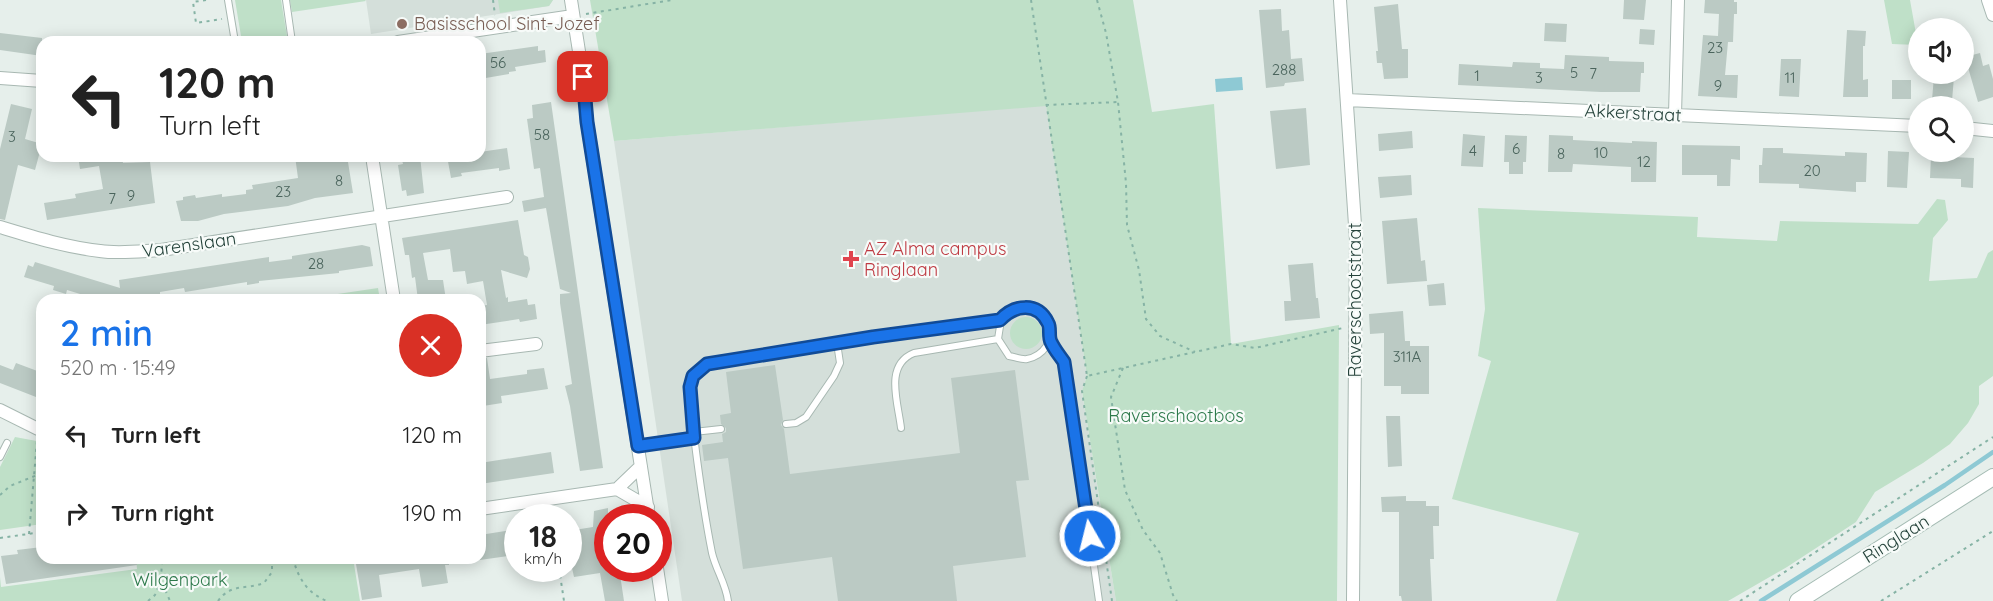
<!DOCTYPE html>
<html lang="en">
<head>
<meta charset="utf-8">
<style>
  :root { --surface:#fff; --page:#f2f2f2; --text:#222; --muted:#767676; --accent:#1a73e8 }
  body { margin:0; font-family:Quicksand,sans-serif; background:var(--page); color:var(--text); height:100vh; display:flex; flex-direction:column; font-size:22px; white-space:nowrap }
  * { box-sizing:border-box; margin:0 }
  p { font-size:20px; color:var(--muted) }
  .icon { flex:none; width:33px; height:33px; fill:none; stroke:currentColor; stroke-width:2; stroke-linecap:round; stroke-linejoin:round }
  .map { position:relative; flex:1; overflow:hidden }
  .side { position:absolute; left:36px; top:294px; width:450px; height:270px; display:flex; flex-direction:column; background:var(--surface); border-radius:18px; box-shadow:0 3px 15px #0003 }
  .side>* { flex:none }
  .guide { position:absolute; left:36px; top:36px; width:450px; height:126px; border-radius:18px; box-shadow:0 3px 15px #0003; background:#fff; color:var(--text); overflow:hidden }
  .buttons { position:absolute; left:1908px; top:18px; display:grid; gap:12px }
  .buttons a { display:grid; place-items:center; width:66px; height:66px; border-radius:50%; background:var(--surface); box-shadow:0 3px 15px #0003; font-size:30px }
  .speed { position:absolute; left:504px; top:504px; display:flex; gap:12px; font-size:30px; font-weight:700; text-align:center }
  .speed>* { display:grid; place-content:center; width:78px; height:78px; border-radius:50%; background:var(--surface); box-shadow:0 3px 15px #0003; line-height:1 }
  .speed small { font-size:15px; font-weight:400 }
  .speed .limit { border:9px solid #d22; background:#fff; color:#111 }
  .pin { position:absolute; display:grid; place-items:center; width:51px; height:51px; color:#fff; margin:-26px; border-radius:12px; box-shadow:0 3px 9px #0006 }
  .me { position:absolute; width:66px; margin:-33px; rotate:352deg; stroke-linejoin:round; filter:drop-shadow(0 0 4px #0008) }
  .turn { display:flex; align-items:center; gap:21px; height:126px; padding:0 24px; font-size:27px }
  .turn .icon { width:78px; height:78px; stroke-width:2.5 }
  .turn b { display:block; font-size:42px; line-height:51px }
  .round { display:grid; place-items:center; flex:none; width:63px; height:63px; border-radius:32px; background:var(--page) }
  .head { display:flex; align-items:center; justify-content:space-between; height:102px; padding:0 24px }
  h1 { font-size:36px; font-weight:600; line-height:45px; color:var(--accent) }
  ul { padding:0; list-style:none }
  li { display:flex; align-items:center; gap:18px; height:78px; padding:0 24px }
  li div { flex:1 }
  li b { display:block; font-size:22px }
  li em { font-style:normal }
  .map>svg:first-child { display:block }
</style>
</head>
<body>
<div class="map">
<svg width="1993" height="601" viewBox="0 0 1993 601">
  <rect width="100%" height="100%" fill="#e6efeb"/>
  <path fill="#d4dfda" d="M366,0h187l-4,6 -178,28z
    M1046,105l41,271 -5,16 34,209h-434l-68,-460z"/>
  <path fill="#bfe0c8" d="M235,0h46l7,42h-46z
    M290,0h75l1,1 -74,11z
    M498,0h55l-4,6 -49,7z
    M590,0h543l19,112 62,-8 17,240 108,-19 -2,276h-221l-34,-210 5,-15 -41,-270 -432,35z
    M1884,0h26l8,45 -26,-1z
    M1937,199l8,1 3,20 -15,18 -4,43 48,-3 11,-25 5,-3v126l-14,10v18l-11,19 -18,21 -27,19 -48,29 -19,30 -69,45 -59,34h-172l23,-68 -127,-34 39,-138 -13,-5 7,-47 -7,-101 220,9 -1,20 80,4 3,-20 138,3z
    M378,288l2,12h-83z
    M1010 333a16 16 0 1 1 32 0a16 16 0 1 1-32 0Z
    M15,437l27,5v82l-42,6v-63z
    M136,558h217l7,43h-360v-24l1,10 136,-18z"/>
  <path fill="#8ec9d4" d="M1242,77l1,13 -27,2 -1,-13z"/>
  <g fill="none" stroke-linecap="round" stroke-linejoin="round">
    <path stroke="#8ec9d4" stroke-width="4.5" d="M1761,601l184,-116 48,-33"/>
  </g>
  <path fill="#bbcac4" d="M1624,0h22l-2,20 -21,-1z
    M1705,0h29v2h3v12h-3l-1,28h-5l-3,33h13l-1,23 -39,-2 5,-61 15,1 1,-22 -15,-1z
    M1398,4l4,45h6v29l-24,1 -2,-16h-5l-1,-12h2l-4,-44z
    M1281,9l1,22 7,-1 2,29 11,-1 2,23 -19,2 -1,3 -18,2 -7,-78z
    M1545,23l22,1 -1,18 -22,-1z
    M1640,29l15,1 -1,15 -15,-1z
    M1847,30l19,1 -1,15h-2v34l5,-1v18h-25z
    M0,33l42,5v18l-42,-6z
    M538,46v5l7,-1 1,12 -31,5 1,4 -7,1v2l-29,5v-25z
    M1980,53l3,13 6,-2 4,15v18l-15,5 -13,-45z
    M1565,55l44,2v4l35,1v11h-3l-1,19h-39l-143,-7 1,-21 53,3 1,-5 27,1v5l24,1z
    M1781,59h20l-2,38 -20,-1z
    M1934,76l20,1 -2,24 -20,-1z
    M1892,80h19v19h-19z
    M551,102l52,366 -23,3 -10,-65 -5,-20 7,-2 -12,-81v-9l11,-1 -11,-4 -14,-81 -22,4 -2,-11 22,-4 -4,-29 -6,1 -7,-50 6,-1 -1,-13z
    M11,104l21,5 -7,30 17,5 -7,26 -17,-5 -13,55 -5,-1v-70z
    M1306,108l4,57 -34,4 -6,-58z
    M1412,131l1,17 -34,3 -1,-17z
    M1463,134l22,2 -2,31 -22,-1z
    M1505,135l22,1 -1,26h-3v12h-14v-12h-5z
    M1549,135l24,1v4l59,3v-2l25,1 -1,40h-25v-15l-58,-3 -1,8h-24z
    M1682,145l58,1v14l-9,-1 -1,27h-13v-11h-35z
    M507,148l3,21 -11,2v-3l-38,5 1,3 -11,2 -4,-22h33v-4z
    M1763,148h20v5l62,3v-4l22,1 -1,29h-10v10l-57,-4v-4l-40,-1v-18h3z
    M1888,151l21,1 -2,36 -20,-1z
    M78,156h44l1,7 27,-1 5,41 -108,17 -3,-17 32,-5 -1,-4 28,-5 -4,-23 -19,3z
    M295,156h52l6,37 -38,5 -27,8 -64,8 -26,7h-17l-5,-20 7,-1v-3l12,-2 1,3 26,-4v3l24,-3v-4l7,-1 -1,-4 46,-7z
    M401,156h19l4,37 -17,3 -1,-6 -4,1 -4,-26 5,-1z
    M1931,156l43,2 -1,30 -12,-1v-8l-31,-1z
    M1411,175l1,20 -32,3 -2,-21z
    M1417,218l4,43 4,-1 2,21 -40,3 -5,-63z
    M518,220l6,35 4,2 2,12 -3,9 -26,-8 5,28 2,-1v5l19,-3 1,6 7,-1 2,15 -17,3 -1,-3 -39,6v-19l7,-1 -4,-24 -16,3 -2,-13 -12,1 -3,-23 -27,4 5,27h15l3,20h-28l-3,-23 -3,1 -3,-23h-4l-3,-17z
    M362,245l8,2 3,19 -34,5v2l-80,8v2l-12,2v-3l-62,10 -1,-4 -24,4v3l-9,2 1,3h-63l1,-3 -23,-7 -1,4 -13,-4 1,-4 -30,-9 4,-12 5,2 2,-5 85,26 -1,-8 150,-23v5l23,-3v-3z
    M1313,263l3,35h2l2,20 -35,3 -1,-20h7l-3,-36z
    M1444,283l2,22 -17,1 -2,-21z
    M1403,311l2,30h5v5h19v48h-28v-8h-17v-53l-14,1 -1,-20z
    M487,358l3,21 37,-5v-4l17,-2 4,21 -47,7 1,7 -19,3 -3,-18v-29z
    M16,363l24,9 -2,7 4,2 -6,16 -36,-14v-18l13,5z
    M775,365l8,55 -2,5 3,4 6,45 170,-21 -9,-75 64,-8 14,110 -13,1 10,76 -73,9 4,35h-119l-6,-44 -89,12 -15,-111 -24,3 -2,-16 21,-3 -1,-8 4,-2v-4l-5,-4 -1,-9 11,-2 -5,-41z
    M1386,416h14l2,50 -14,1z
    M551,452l3,21 -74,11v-21z
    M1406,496v5h20v5h13v20h-6l1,33h-4l2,42h-30l-1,-5h-2v-84h-17l-1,-15z
    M608,508v60h11l5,33h-19l-5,-28 -26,4 -6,-27v-19l25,-4 1,-16z
    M518,529v20l-11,1 1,6 -28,4v-25z
    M42,547v11h94l1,7 -131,19 -5,-28 17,-2 -1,-4z
    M355,558h94v7h-4l3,18 -26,4 -3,-18 -40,6 3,22 -20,3z"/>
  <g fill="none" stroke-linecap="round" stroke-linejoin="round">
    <defs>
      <path id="service" d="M228,0l7,42
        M286,0l6,42
        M1050,340l14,22 3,14 32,225
        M786,424l10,-1 10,-6 28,-41 6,-13 -3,-20
        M901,428c-3,-26 -17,-63 13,-75l84,-14
        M694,432l27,-3
        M638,446l56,-8
        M0,457l7,-14
        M728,601c-2,-17 -12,-31 -16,-48 -5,-25 -28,-161 -19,-177 6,-10 17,-12 27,-15l176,-28 105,-13c13,-15 40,-20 48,4 6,16 -6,32 -22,35 -5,1 -12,-2 -18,-3l-11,-17 3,-19"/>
      <path id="minor" d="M571,0l12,77 4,45 62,396
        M1340,0l16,240 -3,361
        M1988,0l5,15
        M398,42l175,-26
        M0,78l42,3
        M1347,100l571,26
        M1675,115l3,-115
        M1964,128l29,3
        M372,156l22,144
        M0,227c33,10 65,20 100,24 20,3 41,0 61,-1l346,-53
        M480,351l56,-7
        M0,410l38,19h4
        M617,489l24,-23
        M480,509l137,-20 31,18
        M657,568l5,33"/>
      <path id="secondary" d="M1798,601l195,-124"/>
    </defs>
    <use href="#service" stroke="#a8b8b2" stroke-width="8"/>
    <use href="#minor" stroke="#a8b8b2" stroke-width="14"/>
    <use href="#secondary" stroke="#a4bbb3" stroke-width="18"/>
    <path stroke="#86b3a5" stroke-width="2" stroke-dasharray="3 4.5" stroke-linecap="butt" d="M206,0l-13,2 3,21 26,-4
      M493,0l2,15
      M1031,0l56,376 144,-32 24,4 88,-20
      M1097,0l9,33 12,69 8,81 1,42 12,45 7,49 14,17 35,16
      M586,14l86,-14
      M1046,105l72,-3
      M1123,368l-12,29 14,93 18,40 17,23 13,42 4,6
      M1087,376l-5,15 30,210
      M37,449l5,8
      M0,495l10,-9 32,-13
      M29,534l8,-93
      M0,538l42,-6
      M168,558l-6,2 -1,20 9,21
      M293,558c5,20 14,35 34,43
      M559,568l5,33
      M148,601l7,-6 6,-15
      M218,601c13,-18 27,-11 46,-18l8,-11v-14
      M1740,601l253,-164
      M1881,601l112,-70"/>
    <use href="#service" stroke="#fff" stroke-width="6"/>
    <use href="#minor" stroke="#fff" stroke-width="12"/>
    <use href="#secondary" stroke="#fff" stroke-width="16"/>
  </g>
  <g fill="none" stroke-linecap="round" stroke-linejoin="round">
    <defs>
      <path id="route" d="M583,77l4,45 51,324 56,-8 -4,-51 3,-11 14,-12 166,-27 127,-17c14,-15 37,-19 48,3 3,5 0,13 3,19 3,7 9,14 13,20l26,174"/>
    </defs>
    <use href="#route" stroke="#114b97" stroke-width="15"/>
    <use href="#route" stroke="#1a73e8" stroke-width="10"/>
  </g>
  <circle fill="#8d6e63" stroke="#f7fbf9" stroke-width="2" cx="402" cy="24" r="6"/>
  <path fill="#e0444e" stroke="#f7fbf9" stroke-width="2" d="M848 250h6v6h6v6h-6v6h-6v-6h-6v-6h6z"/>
  <g text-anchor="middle" stroke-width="4.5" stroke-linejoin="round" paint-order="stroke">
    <g font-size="15" fill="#4a645c">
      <text x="1715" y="53">23</text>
      <text x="498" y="68">56</text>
      <text x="1284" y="75">288</text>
      <text x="1574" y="78">5</text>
      <text x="1593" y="79">7</text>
      <text x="1477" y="81">1</text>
      <text x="1539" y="83">3</text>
      <text x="1790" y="83">11</text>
      <text x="1718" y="91">9</text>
      <text x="542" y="140">58</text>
      <text x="12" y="142">3</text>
      <text x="1516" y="154">6</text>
      <text x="1473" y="156">4</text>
      <text x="1601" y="158">10</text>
      <text x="1561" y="159">8</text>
      <text x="1644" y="167">12</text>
      <text x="1812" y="176">20</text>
      <text x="339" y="186">8</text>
      <text x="283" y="197">23</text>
      <text x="131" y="201">9</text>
      <text x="112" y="204">7</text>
      <text x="316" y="269">28</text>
      <text x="1407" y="362">311A</text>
    </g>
    <g font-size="18" fill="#785e54" stroke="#f7fbf9" text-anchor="start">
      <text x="414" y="30">Basisschool Sint-Jozef</text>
    </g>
    <g font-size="18" fill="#24423a" stroke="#f7fbf9">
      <text transform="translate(1633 113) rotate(3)" y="6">Akkerstraat</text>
      <text transform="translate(189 245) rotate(-8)" y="6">Varenslaan</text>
      <text transform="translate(1355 300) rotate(-90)" y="6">Raverschootstraat</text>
      <text transform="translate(1896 539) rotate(-32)" y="6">Ringlaan</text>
    </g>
    <g font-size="18" fill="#be3a42" stroke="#f7fbf9" text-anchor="start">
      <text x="864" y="255">AZ Alma campus<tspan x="864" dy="21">Ringlaan</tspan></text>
    </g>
    <g font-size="18" fill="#2d7a4b" stroke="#f7fbf9">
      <text x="1176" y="422">Raverschootbos</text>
      <text x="180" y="586">Wilgenpark</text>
    </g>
  </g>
</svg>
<div class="buttons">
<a><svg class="icon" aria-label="sound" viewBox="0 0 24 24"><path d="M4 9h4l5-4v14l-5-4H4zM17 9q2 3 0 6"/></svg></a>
<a><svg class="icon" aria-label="search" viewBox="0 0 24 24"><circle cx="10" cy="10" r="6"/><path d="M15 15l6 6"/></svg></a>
</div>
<div class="speed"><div>18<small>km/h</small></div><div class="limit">20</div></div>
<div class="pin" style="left:583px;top:77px;background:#d93025"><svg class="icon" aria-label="arrive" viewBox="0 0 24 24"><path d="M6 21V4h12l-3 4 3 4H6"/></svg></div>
<svg class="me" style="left:1090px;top:536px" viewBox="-20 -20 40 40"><circle r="17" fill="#1a73e8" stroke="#fff" stroke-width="3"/><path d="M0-11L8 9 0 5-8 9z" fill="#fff"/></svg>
<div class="guide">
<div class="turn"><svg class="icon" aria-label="left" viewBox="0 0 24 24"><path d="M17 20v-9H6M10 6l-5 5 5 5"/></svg><div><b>120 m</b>Turn left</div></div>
</div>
<section class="side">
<div class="head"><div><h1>2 min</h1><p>520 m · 15:49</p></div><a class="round" style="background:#d93025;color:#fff"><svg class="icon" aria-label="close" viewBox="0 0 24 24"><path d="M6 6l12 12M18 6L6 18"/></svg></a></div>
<ul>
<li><svg class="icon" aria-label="left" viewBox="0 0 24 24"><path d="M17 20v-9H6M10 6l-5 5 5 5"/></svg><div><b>Turn left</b></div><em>120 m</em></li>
<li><svg class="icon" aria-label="right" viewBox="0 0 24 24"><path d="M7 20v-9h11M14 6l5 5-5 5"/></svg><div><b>Turn right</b></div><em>190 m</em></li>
</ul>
</section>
</div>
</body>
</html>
